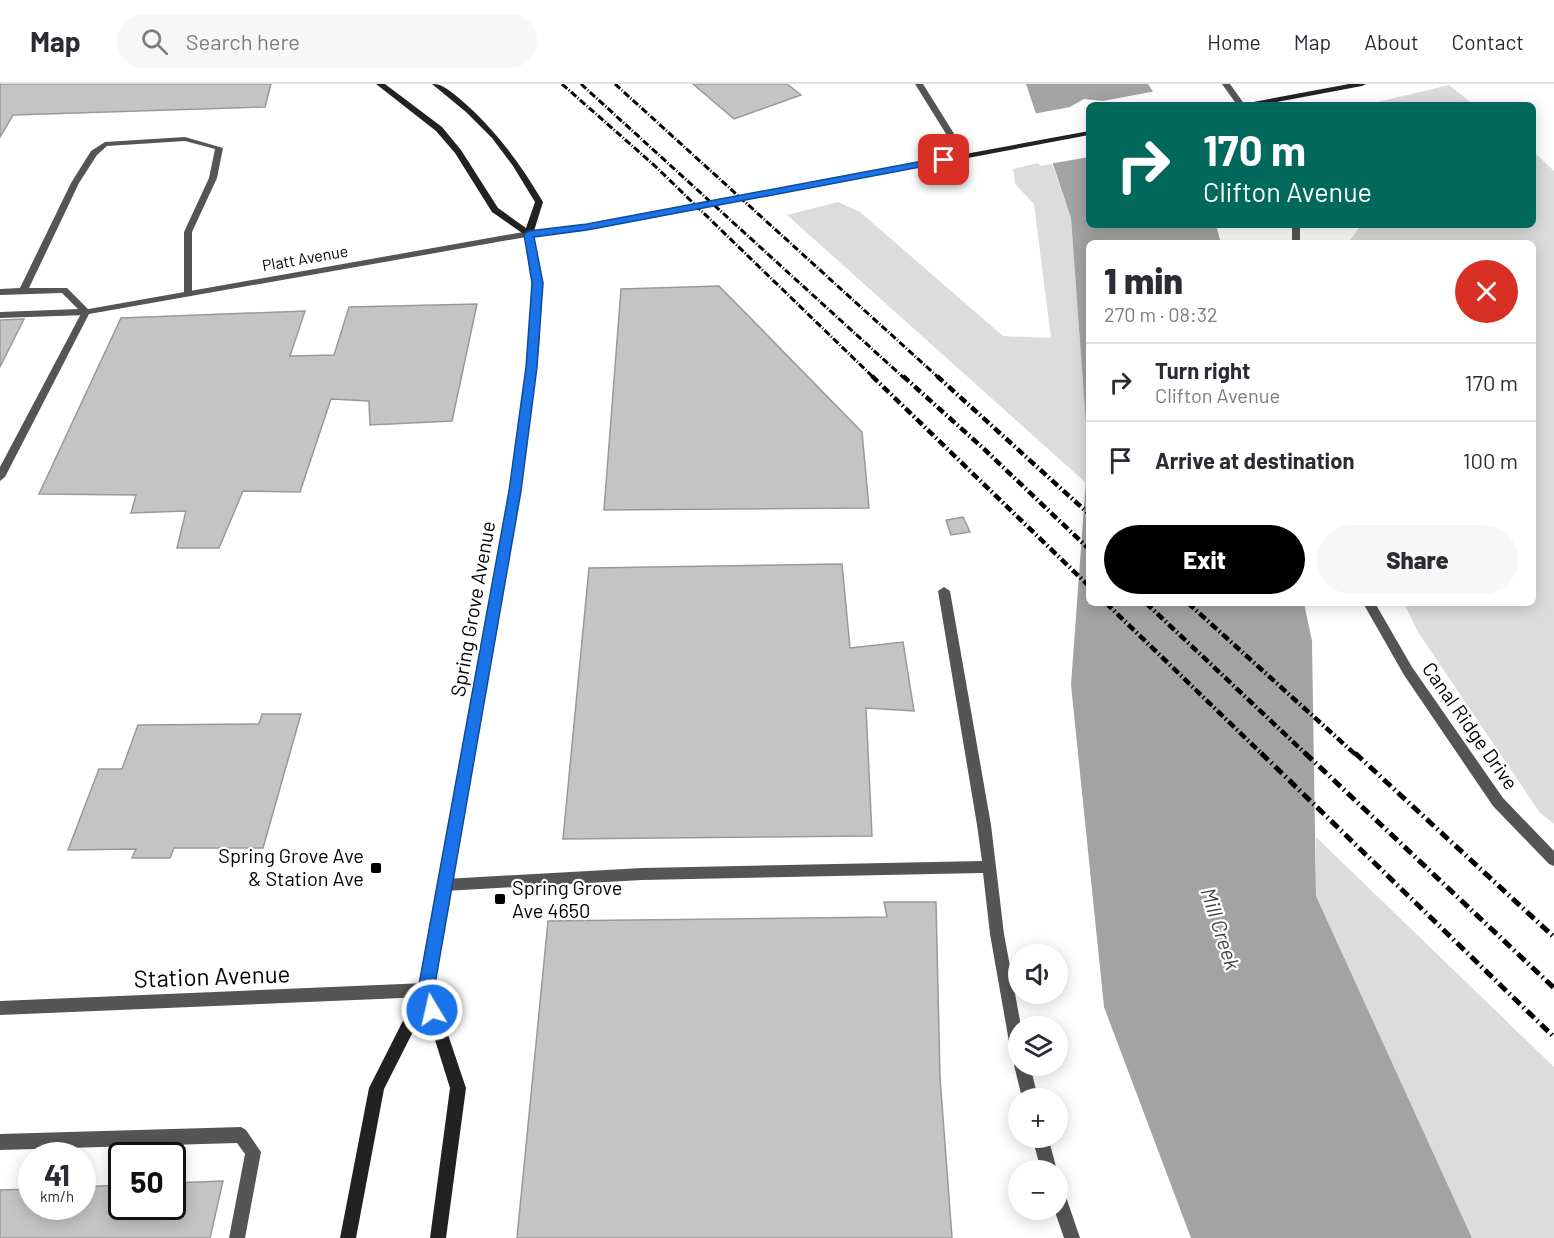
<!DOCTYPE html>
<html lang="en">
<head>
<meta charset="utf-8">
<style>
  :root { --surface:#fff; --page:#f7f7f7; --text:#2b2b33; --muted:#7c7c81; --line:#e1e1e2; --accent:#000 }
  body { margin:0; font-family:Barlow,sans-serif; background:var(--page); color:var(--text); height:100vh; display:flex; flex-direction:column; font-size:22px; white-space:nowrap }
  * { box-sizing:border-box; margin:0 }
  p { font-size:20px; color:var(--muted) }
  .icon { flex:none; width:33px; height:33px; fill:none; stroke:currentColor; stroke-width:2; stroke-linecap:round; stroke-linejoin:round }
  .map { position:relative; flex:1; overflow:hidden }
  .details { position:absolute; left:1086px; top:156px; width:450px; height:366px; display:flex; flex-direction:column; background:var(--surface); border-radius:9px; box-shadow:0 3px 15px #0003 }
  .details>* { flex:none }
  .hud { position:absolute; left:1086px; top:18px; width:450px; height:126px; border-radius:9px; box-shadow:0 3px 15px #0003; background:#00695c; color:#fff; overflow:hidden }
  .fabs { position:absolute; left:1008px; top:860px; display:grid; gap:12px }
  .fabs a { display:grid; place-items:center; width:60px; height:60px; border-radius:50%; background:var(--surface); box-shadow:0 3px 15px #0003; font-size:30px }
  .speed { position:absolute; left:18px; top:1058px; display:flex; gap:12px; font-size:30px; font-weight:700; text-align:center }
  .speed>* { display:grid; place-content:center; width:78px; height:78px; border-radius:50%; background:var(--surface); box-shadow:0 3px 15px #0003; line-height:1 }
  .speed small { font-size:15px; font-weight:400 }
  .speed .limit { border:3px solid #111; border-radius:9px; background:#fff; color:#111 }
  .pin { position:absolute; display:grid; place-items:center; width:51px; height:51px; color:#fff; margin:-26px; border-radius:12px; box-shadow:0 3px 9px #0006 }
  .me { position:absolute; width:66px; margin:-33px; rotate:351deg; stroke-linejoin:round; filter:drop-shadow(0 0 4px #0008) }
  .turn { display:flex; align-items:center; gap:21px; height:126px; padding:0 18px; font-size:27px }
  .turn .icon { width:78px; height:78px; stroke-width:2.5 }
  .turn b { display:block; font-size:42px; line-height:51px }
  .round { display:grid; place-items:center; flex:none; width:63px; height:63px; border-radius:32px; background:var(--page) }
  .summary { display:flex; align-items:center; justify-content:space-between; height:102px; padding:0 18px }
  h1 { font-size:36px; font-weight:800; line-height:45px }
  .action { display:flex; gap:12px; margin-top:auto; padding:12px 18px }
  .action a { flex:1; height:69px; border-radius:36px; background:var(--accent); color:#fff; font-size:24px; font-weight:800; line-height:69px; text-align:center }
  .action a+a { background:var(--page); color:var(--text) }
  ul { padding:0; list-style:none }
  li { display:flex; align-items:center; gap:18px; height:78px; padding:0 18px; border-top:2px solid var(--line) }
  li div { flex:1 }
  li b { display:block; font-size:22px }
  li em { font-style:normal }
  header { display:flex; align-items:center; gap:36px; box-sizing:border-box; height:84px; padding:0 30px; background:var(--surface); border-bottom:2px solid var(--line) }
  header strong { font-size:28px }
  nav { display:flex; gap:33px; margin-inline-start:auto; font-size:21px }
  .search { width:420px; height:54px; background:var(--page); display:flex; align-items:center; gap:15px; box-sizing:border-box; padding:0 21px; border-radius:33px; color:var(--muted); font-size:22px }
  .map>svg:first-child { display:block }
</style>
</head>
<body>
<header>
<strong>Map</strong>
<div class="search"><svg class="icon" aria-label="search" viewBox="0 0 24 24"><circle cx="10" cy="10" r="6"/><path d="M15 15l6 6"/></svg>Search here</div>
<nav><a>Home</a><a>Map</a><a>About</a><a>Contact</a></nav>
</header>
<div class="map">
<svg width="1554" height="1154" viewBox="0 0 1554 1154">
  <rect width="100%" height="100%" fill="#fff"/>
  <path fill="#dcdcdc" d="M1449,1l25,20h-109z
    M1533,67l21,20v653l-14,-11 -122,-181 -14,-29h129v-360h-185l13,-18h172z
    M1038,79l3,3 11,-2 19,54 17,234 -2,31 -299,-268 51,-13 22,10 143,124 48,2 -17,-134 -19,-20 -2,-15z
    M1316,753l238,230v171h-82l-156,-342z"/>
  <path fill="#a3a3a3" d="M1026,0h122l14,21h-73v120h127l5,18h-132v360h215l8,38 4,255 156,342h-281l-87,-231 -33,-322 17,-233 -17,-234z"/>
  <path fill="#fff" d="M1156,7l9,14h-76v52l-40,7 -16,-50 37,-7 14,-8 19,2z"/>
  <path fill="#c4c4c4" stroke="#999" stroke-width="1.5" d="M0,0h271l-6,23 -252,8 -13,22z
    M693,0h94l14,11 -67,24z
    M719,202l143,146 7,76 -265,2 17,-221z
    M477,220l-25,117 -82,4 -1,-24 -38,-2 -31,93 -57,-1 -24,57h-42l9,-37 -55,2 5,-18 -97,-1 82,-176 184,-7 -15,45 44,-1 15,-48z
    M24,235l-24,48v-47z
    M963,433l7,15 -19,3 -5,-15z
    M842,480l8,84 53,-6 11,69 -48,-3 6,128 -309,3 26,-271z
    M262,630h39l-38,134h-89l-4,10h-38l4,-9 -68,1 31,-81h23l16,-44 121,-1z
    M884,818h52l4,175 12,161h-435l31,-317 339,-4z
    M223,1097l-13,57h-210v-48l32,-1v17h50v-19l40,-2v21h50v-23z"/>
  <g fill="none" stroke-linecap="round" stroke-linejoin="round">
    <path fill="#555" fill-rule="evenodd" d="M1222,0h8l15,21h-8z
      M185,53l38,11 -6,30 -25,54v64h-6l-2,-2v-62l25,-54 6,-29 -30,-8 -78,5 -10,9 -18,28 -50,105h38l24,24 -5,3 -86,3v-6l78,-3 -16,-16 -62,2v-6l20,-1 51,-105 20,-32 14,-9z
      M1292,141h8v18h-8z
      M944,503l6,4 41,234 13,109 17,92h-3v39h12l8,33h-16l-8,-33 3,-5 -4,-2 -2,-5 -21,-119 -7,-61 -341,7 -197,11 -5,-1 -2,-5 2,-5 5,-1 197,-11 340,-7 -5,-36 -39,-234z
      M1363,519h12l37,64 91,131 51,53v15l-5,-2 -56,-58 -89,-131z
      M241,1043l5,3 15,22 -16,86h-16l16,-84 -8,-11 -237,7v-16z
      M1032,1053h16l9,33h-16z
      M1058,1105l6,2 16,47h-16l-10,-29h4z"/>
    <path fill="#555" fill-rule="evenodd" d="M915,0h8l45,72 -1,2h-6z
      M529,147l4,3 -1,2 -443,78 -84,163 -5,4v-14l83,-157z
      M426,899l5,2 2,5 -2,5 -5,2 -426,18v-14z"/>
    <path fill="#222" fill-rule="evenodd" d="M376,0h9l57,43 19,23 37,58 28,20 9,-26 -22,-36 -21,-28 -26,-26 -34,-28c12,0 19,8 28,15 35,30 60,64 83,103l-9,29 53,-7 502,-93v4l-502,95 -53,6 8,47 -3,65 -19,143 -87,499 33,98 -20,150h-16l20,-150 -25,-80 -41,81 -28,149h-16l29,-150 50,-99 91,-498 19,-143 3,-65 -7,-48 -33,-23 -37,-59 -19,-22z
      M1349,0h17l-4,2 -101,19h-17l4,-2z"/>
    <path stroke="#000" stroke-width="3" stroke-dasharray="7 2 1 2" stroke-linecap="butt" d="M562,0l93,82 219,212
      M581,0l323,294
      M615,0l324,294"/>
    <path stroke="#000" stroke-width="4.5" stroke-dasharray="8 3 1.5 3" stroke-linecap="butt" d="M872,292l217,210
      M903,292l81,73 105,100
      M937,292l152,138
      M1106,519l157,152
      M1146,519l161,152
      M1188,519l168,152"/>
    <path stroke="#000" stroke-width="5" stroke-dasharray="10 4 1.5 4" stroke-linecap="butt" d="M1261,669l293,284
      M1305,669l249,235
      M1355,669l199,184"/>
  </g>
  <path fill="#1a73e8" stroke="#114b97" stroke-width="1.5" d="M944,73l3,1v4l-360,68 -53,7 9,46 -6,84 -16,124 -87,499 7,20 -3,6 -6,2 -6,-2 -8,-26 91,-499 17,-124 6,-84 -8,-49 5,-3 58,-7z"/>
  <g fill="#000" stroke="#fff" stroke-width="2">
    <rect x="370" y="778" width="12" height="12" rx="3"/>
    <rect x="494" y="809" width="12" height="12" rx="3"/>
  </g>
  <g text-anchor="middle" stroke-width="4.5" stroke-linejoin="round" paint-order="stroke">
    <g font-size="16" fill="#000" stroke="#fff">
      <text transform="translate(305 174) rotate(-10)" y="6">Platt Avenue</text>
    </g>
    <g font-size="20" fill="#000" stroke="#fff">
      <text transform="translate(473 525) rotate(-80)" y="7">Spring Grove Avenue</text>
      <text transform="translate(1470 642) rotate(55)" y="7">Canal Ridge Drive</text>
    </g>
    <g font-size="20" fill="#000" stroke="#fff" text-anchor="end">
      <text x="364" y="779">Spring Grove Ave<tspan x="364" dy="23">&amp; Station Ave</tspan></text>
      <text x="512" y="811" text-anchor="start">Spring Grove<tspan x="512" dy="23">Ave 4650</tspan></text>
    </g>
    <g font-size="21" font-style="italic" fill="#444" stroke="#fff">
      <text transform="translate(1220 845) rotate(72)" y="7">Mill Creek</text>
    </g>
    <g font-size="24" fill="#000" stroke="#fff">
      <text transform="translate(212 893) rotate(-2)" y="8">Station Avenue</text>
    </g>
  </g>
</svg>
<div class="fabs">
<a><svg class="icon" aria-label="sound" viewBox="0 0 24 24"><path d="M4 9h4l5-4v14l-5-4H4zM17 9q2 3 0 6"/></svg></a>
<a><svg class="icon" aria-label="layers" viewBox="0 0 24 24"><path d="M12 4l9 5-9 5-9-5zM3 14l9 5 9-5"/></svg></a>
<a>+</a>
<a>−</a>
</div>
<div class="speed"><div>41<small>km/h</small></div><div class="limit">50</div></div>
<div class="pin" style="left:944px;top:76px;background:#d93025"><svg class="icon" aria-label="arrive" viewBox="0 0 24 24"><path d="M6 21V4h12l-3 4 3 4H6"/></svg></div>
<svg class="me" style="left:432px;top:926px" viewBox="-20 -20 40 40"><circle r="17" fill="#1a73e8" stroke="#fff" stroke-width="3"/><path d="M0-11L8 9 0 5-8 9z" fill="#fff"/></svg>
<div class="hud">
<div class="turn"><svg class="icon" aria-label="right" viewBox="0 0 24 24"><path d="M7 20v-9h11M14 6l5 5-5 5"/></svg><div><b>170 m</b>Clifton Avenue</div></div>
</div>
<section class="details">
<div class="summary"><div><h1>1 min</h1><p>270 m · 08:32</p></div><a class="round" style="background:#d93025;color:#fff"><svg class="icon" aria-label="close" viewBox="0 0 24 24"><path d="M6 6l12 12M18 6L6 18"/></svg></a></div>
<ul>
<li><svg class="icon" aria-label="right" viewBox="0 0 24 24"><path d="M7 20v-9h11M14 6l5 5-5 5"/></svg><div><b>Turn right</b><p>Clifton Avenue</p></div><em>170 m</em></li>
<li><svg class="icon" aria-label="arrive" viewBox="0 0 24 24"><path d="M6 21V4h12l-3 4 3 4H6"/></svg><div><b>Arrive at destination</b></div><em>100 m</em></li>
</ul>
<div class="action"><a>Exit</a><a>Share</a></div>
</section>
</div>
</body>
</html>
